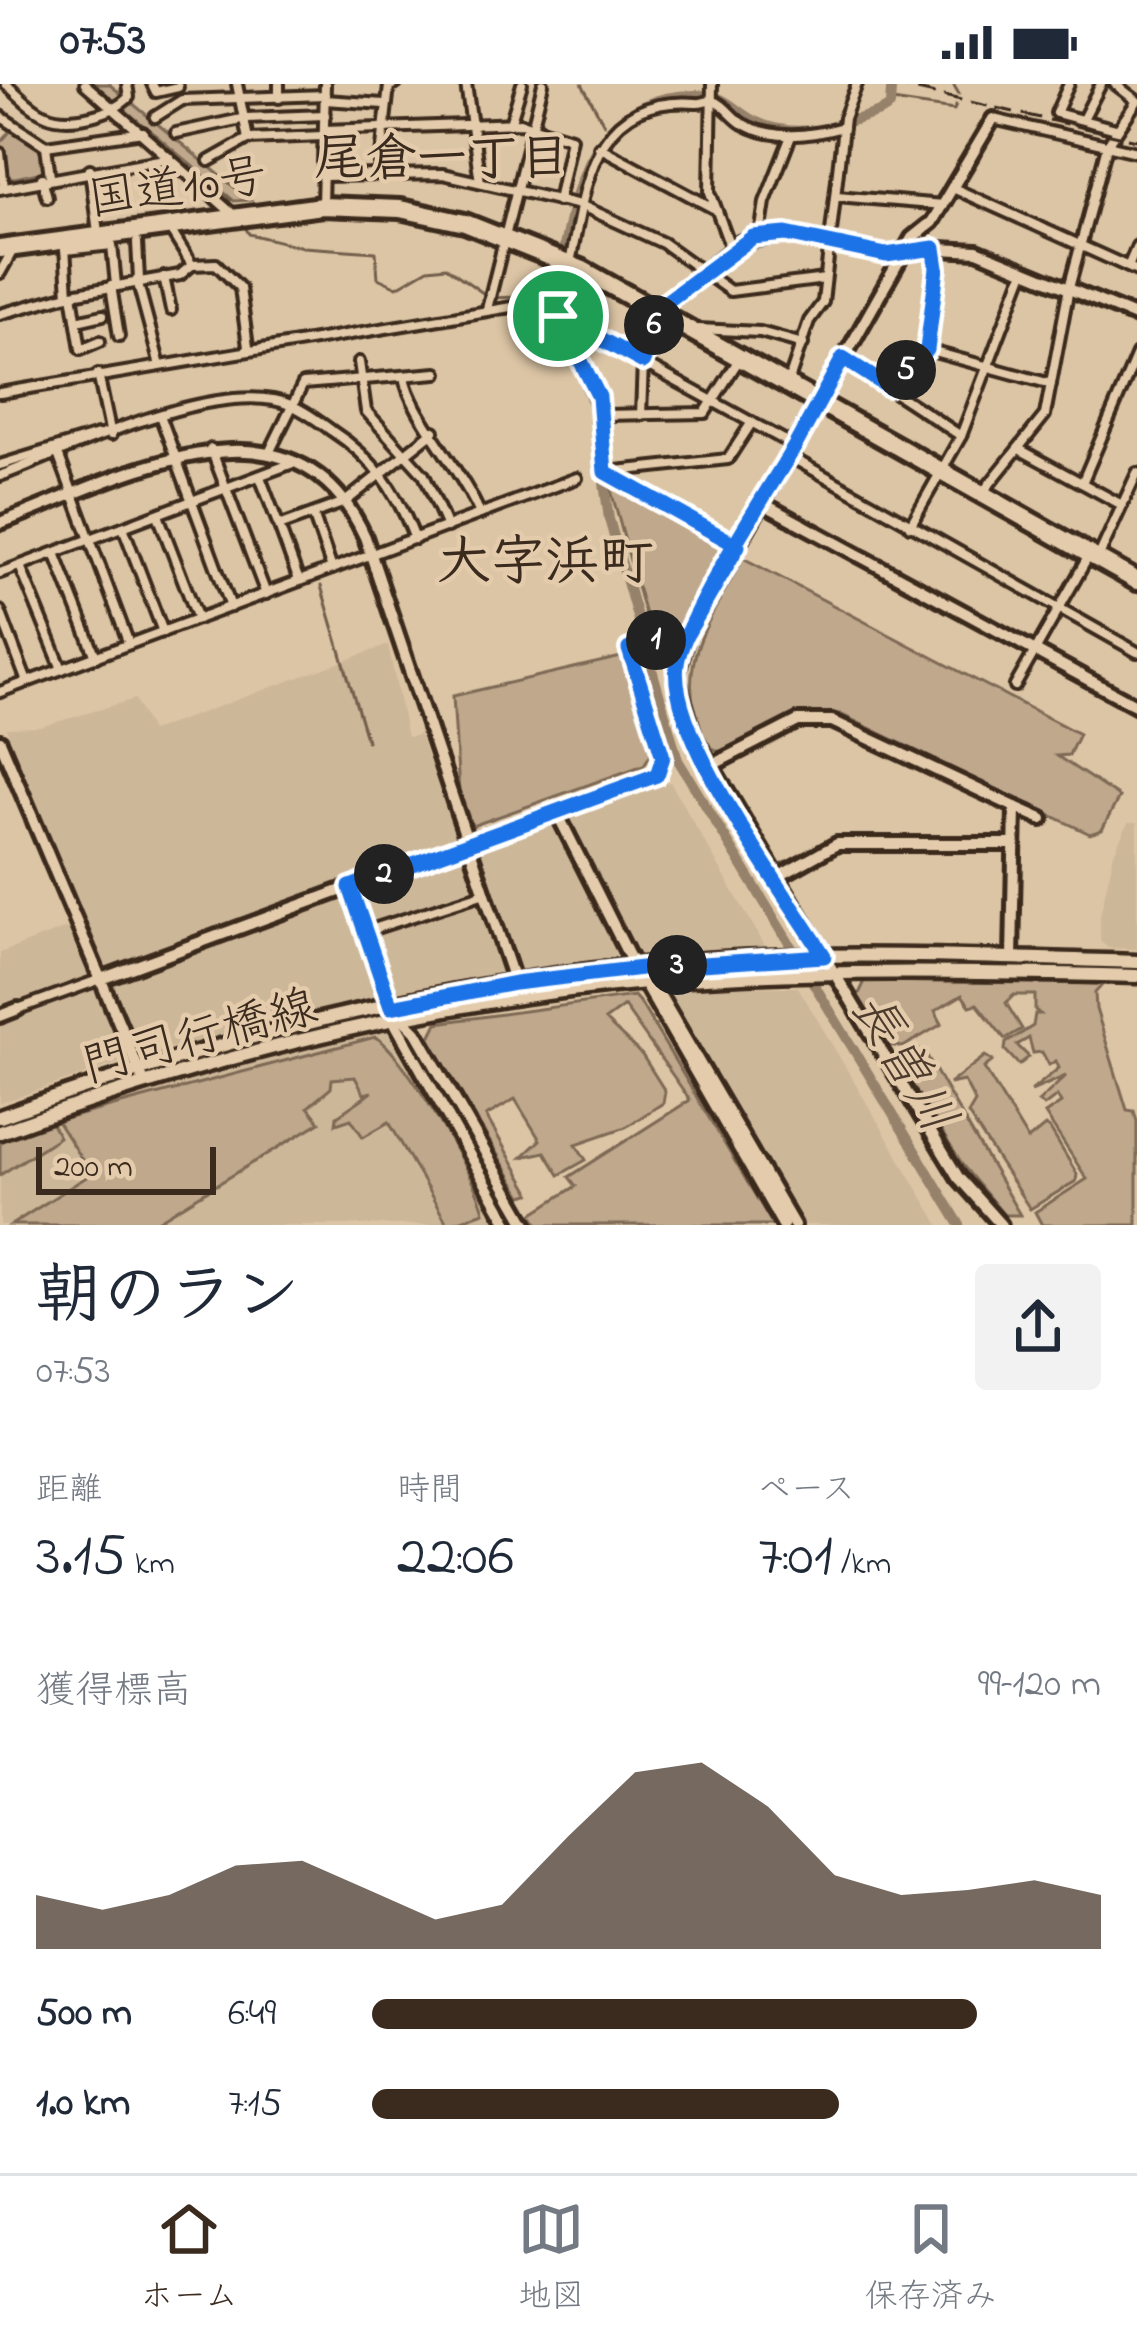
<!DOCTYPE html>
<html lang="ja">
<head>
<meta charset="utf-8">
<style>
	:root { --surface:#fff; --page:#f2f2f3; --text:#1f2937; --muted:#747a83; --line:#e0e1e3; --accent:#3b2a1e }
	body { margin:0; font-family:"Indie Flower","Klee One",sans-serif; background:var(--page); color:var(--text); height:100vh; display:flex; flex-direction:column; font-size:45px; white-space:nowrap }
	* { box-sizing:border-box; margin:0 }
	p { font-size:39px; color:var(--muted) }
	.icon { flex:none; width:66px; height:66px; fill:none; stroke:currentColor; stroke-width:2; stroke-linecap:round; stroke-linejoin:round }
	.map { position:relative; height:1141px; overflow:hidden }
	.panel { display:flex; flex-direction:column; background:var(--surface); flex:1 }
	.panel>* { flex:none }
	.scale { position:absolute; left:36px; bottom:30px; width:180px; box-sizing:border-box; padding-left:12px; border:6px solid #3b2a1e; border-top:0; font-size:33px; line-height:42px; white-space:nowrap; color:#3b2a1e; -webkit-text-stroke:9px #e3cbab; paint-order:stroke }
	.pin { position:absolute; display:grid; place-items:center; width:102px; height:102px; color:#fff; margin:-51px; border:6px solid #fff; border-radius:50%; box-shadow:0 3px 12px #0007 }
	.km { position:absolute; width:60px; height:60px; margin:-30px; border-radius:50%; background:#222; color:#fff; font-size:33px; line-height:60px; text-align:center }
	.round { display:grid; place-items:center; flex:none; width:126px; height:126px; border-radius:12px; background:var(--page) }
	.summary { display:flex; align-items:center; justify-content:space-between; height:204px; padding:0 36px }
	h1 { font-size:66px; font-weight:600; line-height:90px }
	.metrics { display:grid; grid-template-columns:repeat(3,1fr); gap:18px; height:204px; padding:12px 36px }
	.metrics div { display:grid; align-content:center }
	.metrics b { font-size:60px; font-weight:600 }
	.metrics small { font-size:33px; font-weight:400 }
	.metrics p { font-size:33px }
	.chart { height:336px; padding:24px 36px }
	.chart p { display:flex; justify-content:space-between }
	.chart svg { width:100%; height:216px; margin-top:12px; fill:var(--accent); opacity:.7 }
	ul { padding:0 36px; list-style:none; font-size:39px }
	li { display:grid; grid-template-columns:192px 144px 1fr; align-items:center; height:90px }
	li i { height:30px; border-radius:15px; background:var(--accent) }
	.status { display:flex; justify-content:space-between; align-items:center; height:84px; padding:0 60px; background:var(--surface); direction:ltr }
	.status svg { height:33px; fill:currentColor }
	.tabs { display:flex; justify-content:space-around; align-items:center; height:168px; border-top:3px solid var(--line); background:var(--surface); font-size:33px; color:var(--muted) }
	.tabs a { display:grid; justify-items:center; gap:6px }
	.tabs .on { color:var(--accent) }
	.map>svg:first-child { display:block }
	.built { fill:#cdb799 }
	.green { fill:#bfa88c; stroke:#7d6955; stroke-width:3 }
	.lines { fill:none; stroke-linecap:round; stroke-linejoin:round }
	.stream { stroke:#725e4c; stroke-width:3 }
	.river { stroke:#96816a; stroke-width:10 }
	.street-casing { stroke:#3b2a1e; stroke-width:16 }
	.secondary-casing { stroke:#3b2a1e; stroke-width:20 }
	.primary-casing { stroke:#3b2a1e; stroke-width:21 }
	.highway-casing { stroke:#3b2a1e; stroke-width:26 }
	.street { stroke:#e3cbab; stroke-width:8 }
	.secondary { stroke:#e3cbab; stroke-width:10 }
	.primary { stroke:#e3cbab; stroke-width:12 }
	.highway { stroke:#e3cbab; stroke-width:16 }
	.rail { stroke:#3b2a1e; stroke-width:3; stroke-dasharray:18 9; stroke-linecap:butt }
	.route-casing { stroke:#fff; stroke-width:24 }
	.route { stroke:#1a73e8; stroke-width:15 }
	.labels { text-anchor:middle; stroke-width:9; stroke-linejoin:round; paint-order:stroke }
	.street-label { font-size:48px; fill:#3b2a1e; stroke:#e3cbab }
	.neighbourhood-label { font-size:51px; font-weight:bold; fill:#3b2a1e; stroke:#e3cbab }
	.water-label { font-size:51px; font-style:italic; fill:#4d3b2d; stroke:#e3cbab }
	.quarter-label { font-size:54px; font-weight:bold; fill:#3b2a1e; stroke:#e3cbab }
</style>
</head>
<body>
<div class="status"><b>07:53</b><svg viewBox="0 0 49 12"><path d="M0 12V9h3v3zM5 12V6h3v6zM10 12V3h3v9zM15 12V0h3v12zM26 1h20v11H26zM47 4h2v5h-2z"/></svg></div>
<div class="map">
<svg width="1137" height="1141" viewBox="0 0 1137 1141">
	<rect width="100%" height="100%" fill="#dcc5a5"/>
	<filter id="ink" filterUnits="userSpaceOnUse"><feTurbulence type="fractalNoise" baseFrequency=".00833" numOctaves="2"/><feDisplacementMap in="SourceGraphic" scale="24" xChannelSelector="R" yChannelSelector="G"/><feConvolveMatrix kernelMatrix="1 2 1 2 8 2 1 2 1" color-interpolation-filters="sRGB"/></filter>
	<g filter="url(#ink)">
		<g class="built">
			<polygon points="388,561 407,653 420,651 461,768 670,698 765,862 620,874 499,892 318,929 145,970 0,1019 0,869 85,837 6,644 40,643 135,615 151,647"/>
			<polygon points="1128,739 1137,739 1137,865 1108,864 1100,857 1100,831 1114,769"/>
			<polygon points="678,903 798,903 939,1141 803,1141 670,914"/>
			<polygon points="391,937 509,1141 0,1141 0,1048 121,1005"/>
		</g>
		<g class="green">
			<polygon points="94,0 109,0 250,116 234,117"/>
			<polygon points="12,45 45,65 47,87 6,96 0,59"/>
			<polygon points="609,399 729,463 680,549 651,553"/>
			<path d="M743 474 1079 650 1069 671 1057 672 1119 713 1102 746 1090 750 840 630H797L721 668 706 661C670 583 707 542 743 474Z"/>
			<polygon points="621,573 652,668 644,681 472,742 459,708 453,612"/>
			<polygon points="865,897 1103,900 1095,909 1096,925 1127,1026 1134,1027 1137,1037 1137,1141 1042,1141 1035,1128 1087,1095 1045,1030 1061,1019 1057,1012 1044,1022 1038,1018 1066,992 1031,1007 1059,984 1056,977 1049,981 1042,968 1033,969 1029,954 1017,961 1029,973 1019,981 1005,966 1006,959 1033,942 1035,930 1040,930 1035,926 1035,911 1014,911 1006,919 1022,945 1005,955 977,920 970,922 962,911 935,927 942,940 903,963 887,961 858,912"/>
			<polygon points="634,912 641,920 773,1141 539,1141 532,1130 576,1102 569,1093 690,1016 624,922 605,936 642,971 665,1007 663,1019 626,1043 576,1060 586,1076 559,1091 545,1068 522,1073 540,1056 515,1015 486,1032 531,1110 522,1112 429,955 437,939"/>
			<path d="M375 953C401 964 478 1097 484 1128L448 1141 389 1038 363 1053 351 1035 336 1040 337 1032 372 1008 364 1010 355 993 332 995 331 1004 308 1023 320 1038 151 1141H11L91 1090 57 1037Z"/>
			<polygon points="916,964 924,967 1020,1131 1004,1131 963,1082 901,983"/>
			<polygon points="985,972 993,977 984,984 1028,1056 1045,1042 1050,1045 1077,1090 1076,1097 1030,1125 968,1030 975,1018 964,997 949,1000"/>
			<polygon points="51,1038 59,1053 0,1091 0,1056"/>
		</g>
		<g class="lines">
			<g class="stream">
				<polyline points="582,0 604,40"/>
				<polyline points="953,0 959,10"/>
				<polyline points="892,17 954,26 956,21"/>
				<polyline points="144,47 231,116"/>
				<polyline points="244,141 249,150 303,163 376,168 378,194 397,203 428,185 446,183 490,214 547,212"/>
				<polyline points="321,502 367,657"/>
			</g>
			<g class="river">
				<path d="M564 163C578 86 606 0 714 12 737 20 744 39 779 45 813 52 847 38 880 28L890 22 891 6"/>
				<polyline points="556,182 555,227 593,320 609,435 678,676 960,1141"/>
			</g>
			<defs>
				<g id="street">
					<path d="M6 0C18 10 31 25 46 31 69 41 113 30 129 13L127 0"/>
					<polyline points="85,0 234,131"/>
					<polyline points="152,0 156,8 178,3"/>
					<polyline points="237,0 248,55"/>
					<polyline points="279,0 279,14"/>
					<polyline points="466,0 480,98"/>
					<polyline points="712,0 710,108 731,165"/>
					<polyline points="1069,0 1056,29 1116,45"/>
					<polyline points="325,16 384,20"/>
					<polyline points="0,32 46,62 143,48"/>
					<polyline points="155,33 182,16 325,11"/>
					<polyline points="993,35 1137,68"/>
					<polyline points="1083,35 1101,0"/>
					<polyline points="510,40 522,0"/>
					<polyline points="324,46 521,39 571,54 558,117"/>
					<polyline points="176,49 246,34 325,31"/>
					<polyline points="46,62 50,92"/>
					<polyline points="599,63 713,124"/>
					<polyline points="0,69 4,104"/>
					<polyline points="209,77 248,55 323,52"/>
					<polyline points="90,85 98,149"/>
					<polyline points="379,90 389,2 396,0"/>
					<polyline points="323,92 443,90 580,121 663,159 730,207 825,195"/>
					<polyline points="42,94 47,113"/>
					<polyline points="953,104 1137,187"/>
					<polyline points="0,105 170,74"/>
					<polyline points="837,112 943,121"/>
					<polyline points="322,121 325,0"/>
					<polyline points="168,142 192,181"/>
					<polyline points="760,151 765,118 791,52"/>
					<polyline points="137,158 139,196"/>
					<polyline points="65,163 68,211"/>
					<polyline points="65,166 112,161 116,201"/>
					<path d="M570 179C586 101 591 11 696 19 702 20 707 16 713 17 724 19 733 35 743 40 774 57 810 52 843 43"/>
					<polyline points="1128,183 1137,162"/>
					<polyline points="0,189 14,164"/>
					<polyline points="164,193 171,226"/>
					<polyline points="137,196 159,278"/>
					<polyline points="111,202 119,252"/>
					<polyline points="72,210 81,265 100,257"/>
					<polyline points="552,216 599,313 605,389 738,462"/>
					<polyline points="487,225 543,0"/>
					<polyline points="0,230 72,210 180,191 192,181 216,180 240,204 248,263"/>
					<polyline points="559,233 793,361"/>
					<polyline points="77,237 103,231"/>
					<polyline points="698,245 760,248 803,260"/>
					<polyline points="927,266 1051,300"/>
					<polyline points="844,275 961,352"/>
					<polyline points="359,278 366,327 424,391 447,443"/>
					<polyline points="98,290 111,351"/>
					<path d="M404 292C409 328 462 386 480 430"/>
					<polyline points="788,299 809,237 823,218 844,34 857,0"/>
					<polyline points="888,303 927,266 937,185 934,164"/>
					<polyline points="0,309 541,218 564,210 582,188"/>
					<polyline points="603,331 705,329 740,274"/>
					<polyline points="641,331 643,278 658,227"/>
					<polyline points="161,334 231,523"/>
					<polyline points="211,365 266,510"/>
					<polyline points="1019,365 1122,421"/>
					<polyline points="269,369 303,300 437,289"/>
					<polyline points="58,370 129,560"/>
					<polyline points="789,372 1137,568"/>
					<polyline points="0,381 98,351"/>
					<polyline points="607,388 728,375 752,338"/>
					<path d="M0 392C70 366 221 290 293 322 306 328 320 338 332 347 374 374 397 408 415 455"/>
					<polyline points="260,393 279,442 345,418 434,347"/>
					<polyline points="1082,399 1137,270"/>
					<polyline points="983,408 1045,331 1069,204 1107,62 1137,17 1115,0"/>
					<polyline points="313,430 332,485"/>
					<polyline points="158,431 198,535"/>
					<polyline points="279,442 299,497"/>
					<polyline points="910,442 961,352 1024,187"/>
					<polyline points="123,443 163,548"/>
					<polyline points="55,469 96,573"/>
					<polyline points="20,482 62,585"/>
					<polyline points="0,489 293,379"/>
					<polyline points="0,527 27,598"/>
					<polyline points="1015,602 1087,475 1098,474 1137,389"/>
					<polyline points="0,608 577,394"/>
					<polyline points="556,727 621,707 661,687 663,673 629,565 685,551"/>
					<polyline points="367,847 485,809"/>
					<polyline points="391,921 350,803 467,759"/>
					<polyline points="18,925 101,895"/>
				</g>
				<g id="secondary">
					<polyline points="658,226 741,158 786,150 886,171 922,164 977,167 1137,233"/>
					<polyline points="819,318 912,154 932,138 993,35"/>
					<polyline points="762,419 1137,622"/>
					<path d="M0 439C114 397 293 293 365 453L515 899"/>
					<polyline points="0,657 144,998"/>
					<polyline points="708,683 798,637 832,637 1015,723 1012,874"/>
					<polyline points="1015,723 1042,735"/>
					<polyline points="467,759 556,727 631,876 652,898 794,1141"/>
					<polyline points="776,794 837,760 1014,760"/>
					<polyline points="824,872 958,1093 1001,1141"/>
					<polyline points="101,895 350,803"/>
					<polyline points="642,895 783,1141"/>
					<polyline points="391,923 416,948 527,1141"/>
					<polyline points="0,932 18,925"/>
					<polyline points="391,932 509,1141"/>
				</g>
				<g id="primary">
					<polyline points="819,318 687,550 676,592 694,653 824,872"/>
					<path d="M0 1033C257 940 535 875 809 872 919 870 1028 875 1137 878"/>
					<path d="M0 1048C208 973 425 917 646 898 810 885 973 888 1137 892"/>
				</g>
				<polyline id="highway" points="0,165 322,122 400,125 465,139 583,186 1137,497"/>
			</defs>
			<use href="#street" class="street-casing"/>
			<use href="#secondary" class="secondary-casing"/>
			<use href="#primary" class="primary-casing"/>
			<use href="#highway" class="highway-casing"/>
			<use href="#street" class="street"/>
			<use href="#secondary" class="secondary"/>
			<use href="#primary" class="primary"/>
			<use href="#highway" class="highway"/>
			<polyline class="rail" points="891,0 1137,56"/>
		</g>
	</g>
	<g class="lines" filter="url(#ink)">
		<defs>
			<path id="route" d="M558 232 599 313 605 388 738 462 687 550 629 565 663 673 657 691 350 803 391 923 515 899 642 884 824 872C785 808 667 651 677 580 682 539 769 404 795 362L843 274 888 303 927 266 937 184 934 164 886 171 786 150 753 153 662 221 643 278 558 232"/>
		</defs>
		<use href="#route" class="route-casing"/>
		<use href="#route" class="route"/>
	</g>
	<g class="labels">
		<g class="street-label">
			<text transform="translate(177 101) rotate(-8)" y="17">国道10号</text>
			<text transform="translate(199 950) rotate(-15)" y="17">門司行橋線</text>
		</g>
		<g class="neighbourhood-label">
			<text x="442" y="90">尾倉一丁目</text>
		</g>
		<g class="water-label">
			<text transform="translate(906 977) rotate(59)" y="18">長曽川</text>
		</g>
		<g class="quarter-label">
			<text x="545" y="494">大字浜町</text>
		</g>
	</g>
</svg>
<div class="scale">200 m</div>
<div class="pin" style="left:558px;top:232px;background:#1e9e55"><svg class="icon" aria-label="arrive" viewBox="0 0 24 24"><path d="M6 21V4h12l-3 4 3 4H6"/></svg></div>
<b class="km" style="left:656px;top:556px">1</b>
<b class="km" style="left:384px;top:790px">2</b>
<b class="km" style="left:677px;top:881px">3</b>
<b class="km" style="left:906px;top:286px">5</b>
<b class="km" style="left:654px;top:241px">6</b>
</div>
<section class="panel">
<div class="summary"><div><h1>朝のラン</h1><p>07:53</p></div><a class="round"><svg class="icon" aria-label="share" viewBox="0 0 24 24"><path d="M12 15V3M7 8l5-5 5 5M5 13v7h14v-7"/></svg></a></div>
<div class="metrics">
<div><p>距離</p><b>3.15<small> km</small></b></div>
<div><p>時間</p><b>22:06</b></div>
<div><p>ペース</p><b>7:01<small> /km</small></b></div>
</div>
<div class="chart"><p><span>獲得標高</span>99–120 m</p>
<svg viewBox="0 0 160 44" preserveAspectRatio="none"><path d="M0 44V33L10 36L20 33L30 27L40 26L50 32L60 38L70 35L80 21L90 8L100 6L110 15L120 29L130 33L140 32L150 30L160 33V44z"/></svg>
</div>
<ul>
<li><b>500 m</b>6:49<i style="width:83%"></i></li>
<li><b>1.0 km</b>7:15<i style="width:64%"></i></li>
</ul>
</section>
<nav class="tabs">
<a class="on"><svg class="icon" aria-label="home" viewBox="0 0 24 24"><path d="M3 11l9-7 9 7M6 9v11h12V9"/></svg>ホーム</a>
<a><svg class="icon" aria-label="map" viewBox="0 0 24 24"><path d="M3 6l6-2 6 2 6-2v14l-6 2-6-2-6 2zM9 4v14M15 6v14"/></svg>地図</a>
<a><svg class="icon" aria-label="saved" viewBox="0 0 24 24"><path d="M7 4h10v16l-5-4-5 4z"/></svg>保存済み</a>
</nav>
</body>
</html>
